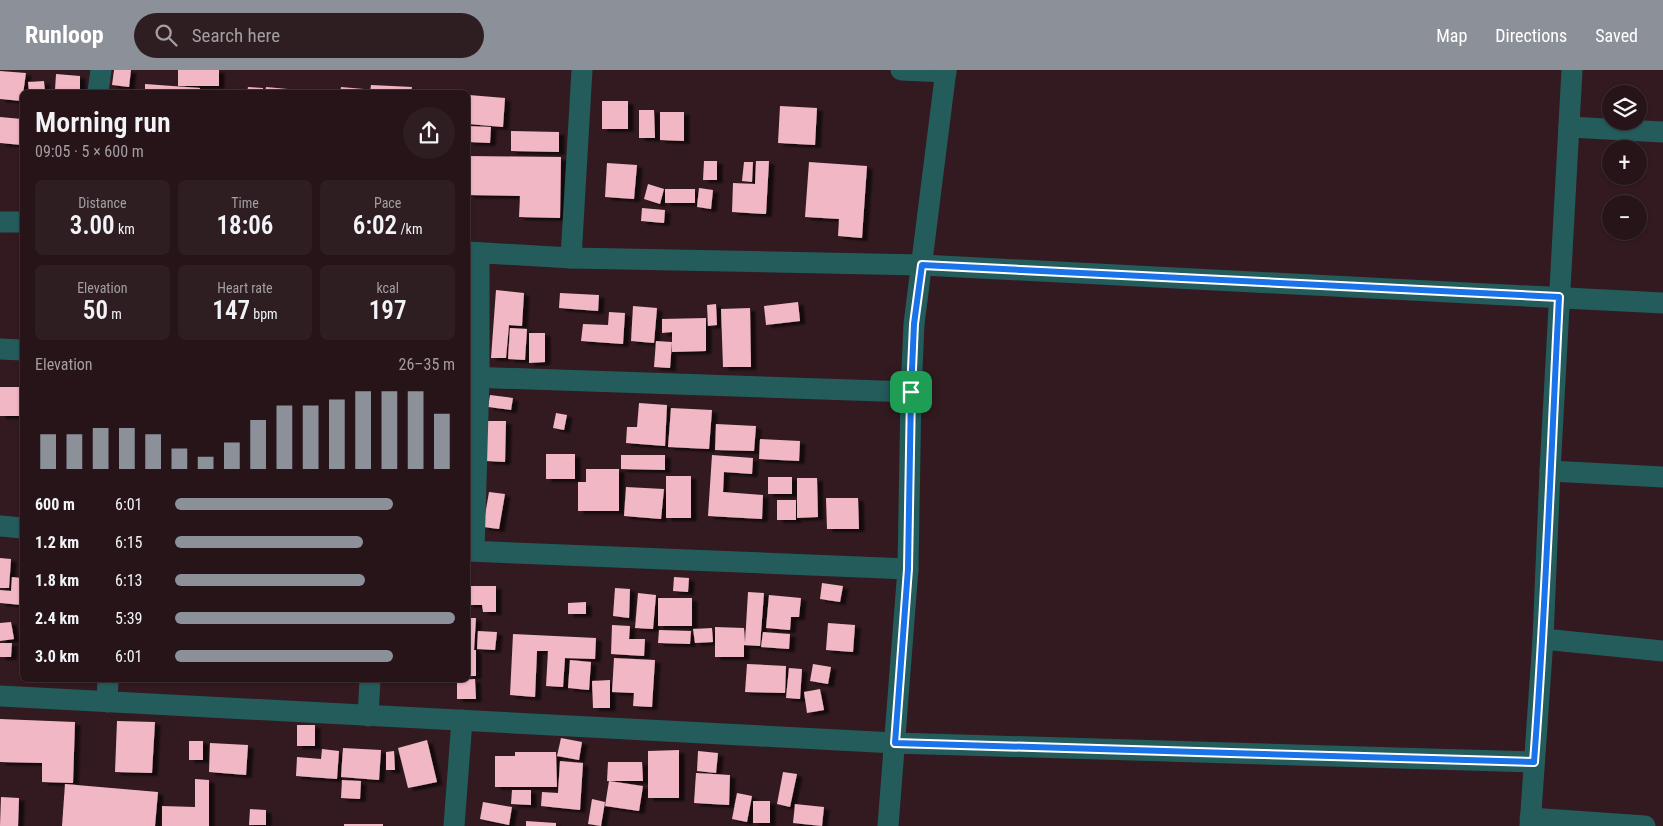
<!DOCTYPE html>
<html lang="en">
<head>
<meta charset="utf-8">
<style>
	:root { --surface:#261418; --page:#2e1d21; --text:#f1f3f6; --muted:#a49ea2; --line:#423337; --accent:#8c9099 }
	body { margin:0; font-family:"Roboto Condensed",sans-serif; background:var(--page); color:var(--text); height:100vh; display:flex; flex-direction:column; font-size:19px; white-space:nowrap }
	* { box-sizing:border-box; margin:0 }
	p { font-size:16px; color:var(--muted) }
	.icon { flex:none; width:28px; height:28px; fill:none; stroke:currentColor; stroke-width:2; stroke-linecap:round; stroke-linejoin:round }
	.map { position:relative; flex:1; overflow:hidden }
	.details { position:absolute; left:20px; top:20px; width:450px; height:592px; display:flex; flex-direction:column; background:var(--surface); border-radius:8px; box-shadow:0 1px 4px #0004,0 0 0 1px var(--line) }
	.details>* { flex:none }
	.buttons { position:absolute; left:1602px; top:15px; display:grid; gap:10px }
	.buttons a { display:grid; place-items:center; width:45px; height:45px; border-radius:50%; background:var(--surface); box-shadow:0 1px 4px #0004,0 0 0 1px var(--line); font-size:25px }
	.pin { position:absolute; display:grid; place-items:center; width:42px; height:42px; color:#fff; margin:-21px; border-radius:10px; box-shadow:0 2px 8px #0006 }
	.round { display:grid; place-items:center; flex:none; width:52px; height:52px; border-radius:26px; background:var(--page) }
	.summary { display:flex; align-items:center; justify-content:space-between; height:85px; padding:0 15px }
	h1 { font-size:28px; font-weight:600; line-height:38px }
	.stats { display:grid; grid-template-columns:repeat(3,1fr); gap:8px; height:85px; padding:5px 15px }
	.stats div { display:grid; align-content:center; border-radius:8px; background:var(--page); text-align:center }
	.stats b { font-size:25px; font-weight:600 }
	.stats small { font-size:14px; font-weight:400 }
	.stats p { font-size:14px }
	.chart { height:140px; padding:10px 15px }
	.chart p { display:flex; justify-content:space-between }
	.chart svg { width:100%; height:90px; margin-top:5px; stroke:var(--accent); stroke-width:6 }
	ul { padding:0 15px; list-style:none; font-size:16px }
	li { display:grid; grid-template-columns:80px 60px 1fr; align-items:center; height:38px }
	li i { height:12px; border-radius:6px; background:var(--accent) }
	header { display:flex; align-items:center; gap:30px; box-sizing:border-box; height:70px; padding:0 25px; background:var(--accent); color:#fff }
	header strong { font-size:24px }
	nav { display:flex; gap:28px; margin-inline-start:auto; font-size:18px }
	.search { width:350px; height:45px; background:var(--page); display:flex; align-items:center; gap:12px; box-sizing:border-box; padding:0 18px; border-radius:28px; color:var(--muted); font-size:19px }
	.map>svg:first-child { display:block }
	.building { fill:#f2b7c4; filter:url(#shadow) }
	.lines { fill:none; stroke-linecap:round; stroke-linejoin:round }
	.minor { stroke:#245c5c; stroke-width:21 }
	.route-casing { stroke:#fff; stroke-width:10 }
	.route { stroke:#1a73e8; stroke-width:6 }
</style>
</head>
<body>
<header>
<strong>Runloop</strong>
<div class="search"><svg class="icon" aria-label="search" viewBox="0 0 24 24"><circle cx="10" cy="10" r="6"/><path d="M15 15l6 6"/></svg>Search here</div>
<nav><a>Map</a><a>Directions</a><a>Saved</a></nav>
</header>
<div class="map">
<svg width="1663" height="756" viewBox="0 0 1663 756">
	<defs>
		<filter id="shadow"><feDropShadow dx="5.5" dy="3" stdDeviation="1" flood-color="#0009"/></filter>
	</defs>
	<rect width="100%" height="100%" fill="#321a20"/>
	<g class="building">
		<polygon points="114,0 131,0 129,17 112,15"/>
		<rect x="178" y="0" width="41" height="16"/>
		<polygon points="0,1 26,3 22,31 0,29"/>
		<polygon points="56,4 80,6 80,22 55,20"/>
		<polygon points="44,11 45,22 29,22 28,12"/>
		<polygon points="145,14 200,18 200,22 145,22"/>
		<polygon points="371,15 412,17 411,22 370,22"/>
		<polygon points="248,17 263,18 263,22 247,22"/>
		<polygon points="266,17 288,19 288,22 265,22"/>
		<polygon points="341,17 364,19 363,22 340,22"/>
		<polygon points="112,19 139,21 139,22 112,22"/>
		<polygon points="469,25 505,28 503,57 468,54"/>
		<rect x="602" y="31" width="26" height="28"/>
		<polygon points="780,36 817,38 815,75 778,73"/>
		<polygon points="639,40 654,40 655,68 639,68"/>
		<polygon points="660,42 684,42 684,71 660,70"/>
		<polygon points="0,47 22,49 22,75 0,73"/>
		<polygon points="468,56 491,57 490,73 468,72"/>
		<polygon points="511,61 559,62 559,82 511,81"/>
		<polygon points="468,86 561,87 560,148 519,147 520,126 468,125"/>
		<polygon points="704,91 717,91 717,110 703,110"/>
		<polygon points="756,91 769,91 766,144 732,142 733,113 755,114"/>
		<polygon points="744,92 753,92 752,112 742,111"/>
		<polygon points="809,92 867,96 862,168 838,166 839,149 805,147"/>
		<polygon points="607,93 637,95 634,129 605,127"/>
		<polygon points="648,114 664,119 660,134 644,129"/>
		<polygon points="699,118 713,120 711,139 697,137"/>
		<rect x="665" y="119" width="30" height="14"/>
		<polygon points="642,138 665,140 664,153 641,151"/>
		<polygon points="496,220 524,223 522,256 509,255 506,288 491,288"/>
		<polygon points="560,223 599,225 598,241 559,238"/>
		<polygon points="798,232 800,251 766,255 764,236"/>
		<polygon points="716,234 717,255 708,256 707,235"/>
		<polygon points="633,236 657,238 654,273 631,271"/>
		<polygon points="750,238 751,297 723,297 721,239"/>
		<polygon points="609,242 625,243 623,274 581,271 583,254 608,255"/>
		<polygon points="706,248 706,281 672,282 672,262 662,263 662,249"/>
		<polygon points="510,258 527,259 525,290 508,289"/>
		<polygon points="529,263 545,263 545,292 529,293"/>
		<polygon points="656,271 672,272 670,298 654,297"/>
		<rect x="0" y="317" width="20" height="29"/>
		<polygon points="490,325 513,328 511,340 488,337"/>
		<polygon points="639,333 667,335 665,376 626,373 627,357 637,357"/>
		<polygon points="671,338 712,340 709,379 668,377"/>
		<polygon points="556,343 567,345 564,360 553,358"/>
		<polygon points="486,351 506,351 505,392 486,391"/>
		<polygon points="716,354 756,356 754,381 715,380"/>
		<polygon points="760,369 800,371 799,391 759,389"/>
		<rect x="546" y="384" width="29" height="25"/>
		<polygon points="621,385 665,385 665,400 621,399"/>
		<polygon points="712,385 753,388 752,404 724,402 723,422 763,425 762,449 708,446"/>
		<polygon points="586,399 619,399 619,441 578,441 578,412 586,412"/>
		<rect x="666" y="406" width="25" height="42"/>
		<rect x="768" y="407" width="24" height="17"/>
		<polygon points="797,408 817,408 818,447 797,448"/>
		<polygon points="626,417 664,419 661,449 624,446"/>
		<polygon points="489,422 505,424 499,459 483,457"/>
		<polygon points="826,428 858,428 859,459 827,459"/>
		<rect x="777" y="430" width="19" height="20"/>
		<polygon points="0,488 11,489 9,518 0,518"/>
		<polygon points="12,507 22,508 22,535 0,533 0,520 11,521"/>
		<polygon points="674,507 689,508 688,522 673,521"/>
		<polygon points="822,513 843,516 840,532 820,529"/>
		<polygon points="468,516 496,516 496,542 483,542 482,535 468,535"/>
		<polygon points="615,518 630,519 629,548 613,546"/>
		<polygon points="748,522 764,523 760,576 744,575 744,587 715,587 715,557 744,558 745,573"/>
		<polygon points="638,523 656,525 653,559 635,558"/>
		<polygon points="769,525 801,528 799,547 791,547 790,560 766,558"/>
		<rect x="658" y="528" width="34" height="28"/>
		<polygon points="586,532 586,544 568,544 568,533"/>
		<polygon points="468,548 476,548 474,580 476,580 476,606 468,606"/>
		<polygon points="11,552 14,569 0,571 0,553"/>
		<polygon points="828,553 855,555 853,582 826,580"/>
		<polygon points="612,555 630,556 629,569 645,569 644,586 611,584"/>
		<polygon points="712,558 713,572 695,573 693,559"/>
		<polygon points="659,560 691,561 690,574 658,573"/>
		<polygon points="478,561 497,562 495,580 477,579"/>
		<polygon points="763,562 790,564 789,579 761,577"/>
		<polygon points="513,564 596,568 595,589 565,588 563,617 546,616 548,581 537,581 535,627 510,625"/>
		<polygon points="0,573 12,573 11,587 0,587"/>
		<polygon points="614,588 655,590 652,637 633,636 634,623 612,622"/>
		<polygon points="570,590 591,592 589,620 568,618"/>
		<polygon points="747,594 786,596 785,623 745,622"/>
		<polygon points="813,594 831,597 828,614 810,611"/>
		<polygon points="789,598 802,599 800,629 786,628"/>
		<polygon points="475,609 476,629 457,629 457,610"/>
		<polygon points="610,610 610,638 593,638 592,611"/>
		<polygon points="820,619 824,640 807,643 804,622"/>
		<polygon points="0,649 75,652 73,713 42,712 42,693 0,692"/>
		<polygon points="117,651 155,652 152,703 115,702"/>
		<rect x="297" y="655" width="18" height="21"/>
		<polygon points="561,668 582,672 579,690 557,686"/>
		<polygon points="427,670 437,712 408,718 398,678"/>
		<rect x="189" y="671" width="14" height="19"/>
		<polygon points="210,673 248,675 246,705 209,702"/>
		<polygon points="343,678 381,680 379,710 341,707"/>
		<polygon points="322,679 339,681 337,709 296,706 297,687 321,689"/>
		<polygon points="679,680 679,728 648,728 648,681"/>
		<polygon points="394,681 395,700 386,700 386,682"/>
		<polygon points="698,681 718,683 716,703 697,701"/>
		<polygon points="515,682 556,682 557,717 495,717 495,686 515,686"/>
		<polygon points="560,691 583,693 580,740 541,736 542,722 558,723"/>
		<polygon points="608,692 642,692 643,711 607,711"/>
		<polygon points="783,702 797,704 790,737 777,734"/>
		<polygon points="696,703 730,705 729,735 694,733"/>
		<polygon points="195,709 209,710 209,756 162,756 162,736 195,737"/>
		<polygon points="342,710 361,711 360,729 341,728"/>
		<polygon points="609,711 643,716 639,741 605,736"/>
		<polygon points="65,714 158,722 155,756 62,756"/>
		<polygon points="512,720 531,720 531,735 511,734"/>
		<polygon points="737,723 752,726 747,752 732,749"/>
		<polygon points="1,727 19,728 18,756 0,756"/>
		<polygon points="592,729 605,732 601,756 588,754"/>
		<rect x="753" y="731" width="17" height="22"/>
		<polygon points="483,732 512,737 509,755 480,749"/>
		<polygon points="795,734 824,737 822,756 793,753"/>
		<polygon points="250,739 266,740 266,755 249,755"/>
		<polygon points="526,751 556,753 556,756 526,756"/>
		<rect x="344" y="754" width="39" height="2"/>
	</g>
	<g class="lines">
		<g class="minor">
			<polyline points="901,0 946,2"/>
			<polyline points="98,22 101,0"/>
			<polyline points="1569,57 1663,62"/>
			<polyline points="0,152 22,152"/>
			<polyline points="468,182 571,188 922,195 1663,233"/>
			<polyline points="571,188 582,0"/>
			<polyline points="0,279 22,280"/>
			<polyline points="468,307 911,322"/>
			<polyline points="1550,401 1663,407"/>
			<polyline points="0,456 22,458"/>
			<polyline points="468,481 908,499"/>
			<polyline points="474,481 479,308 479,183"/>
			<polyline points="1543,569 1663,581"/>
			<polyline points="0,626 895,673 1534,692"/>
			<polyline points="107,632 108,610"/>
			<polyline points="368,646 370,610"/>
			<polyline points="1530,748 1645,756"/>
			<polyline points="454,756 462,650"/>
			<polyline points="888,756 908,499 911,322 914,254 946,0"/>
			<polyline points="1530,756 1543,569 1550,401 1572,0"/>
		</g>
	</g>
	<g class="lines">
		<defs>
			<path id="route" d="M922 195 1559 227C1551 382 1546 537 1534 692L895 673 908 499 911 322 914 254Z"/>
		</defs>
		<use href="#route" class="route-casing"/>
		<use href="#route" class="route"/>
	</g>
</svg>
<div class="buttons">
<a><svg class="icon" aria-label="layers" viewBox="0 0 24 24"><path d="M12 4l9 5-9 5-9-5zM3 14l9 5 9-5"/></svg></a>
<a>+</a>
<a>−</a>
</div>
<div class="pin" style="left:911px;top:322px;background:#1e9e55"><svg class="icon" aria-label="arrive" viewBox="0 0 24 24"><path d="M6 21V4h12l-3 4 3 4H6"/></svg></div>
<section class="details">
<div class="summary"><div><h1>Morning run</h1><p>09:05 · 5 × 600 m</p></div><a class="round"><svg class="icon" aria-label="share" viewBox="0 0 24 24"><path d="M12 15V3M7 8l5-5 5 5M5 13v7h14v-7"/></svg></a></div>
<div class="stats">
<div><p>Distance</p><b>3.00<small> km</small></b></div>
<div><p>Time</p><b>18:06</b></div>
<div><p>Pace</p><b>6:02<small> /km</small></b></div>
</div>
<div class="stats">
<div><p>Elevation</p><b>50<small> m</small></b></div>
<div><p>Heart rate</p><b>147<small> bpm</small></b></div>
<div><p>kcal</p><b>197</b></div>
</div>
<div class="chart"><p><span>Elevation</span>26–35 m</p>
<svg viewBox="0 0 160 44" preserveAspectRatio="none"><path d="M5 44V27M15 44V27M25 44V24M35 44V24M45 44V27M55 44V34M65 44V38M75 44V31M85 44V20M95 44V13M105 44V13M115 44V10M125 44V6M135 44V6M145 44V6M155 44V17"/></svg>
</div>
<ul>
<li><b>600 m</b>6:01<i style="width:78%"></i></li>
<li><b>1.2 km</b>6:15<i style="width:67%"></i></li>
<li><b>1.8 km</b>6:13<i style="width:68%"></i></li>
<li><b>2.4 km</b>5:39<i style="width:100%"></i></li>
<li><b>3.0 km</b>6:01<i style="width:78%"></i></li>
</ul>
</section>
</div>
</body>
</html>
